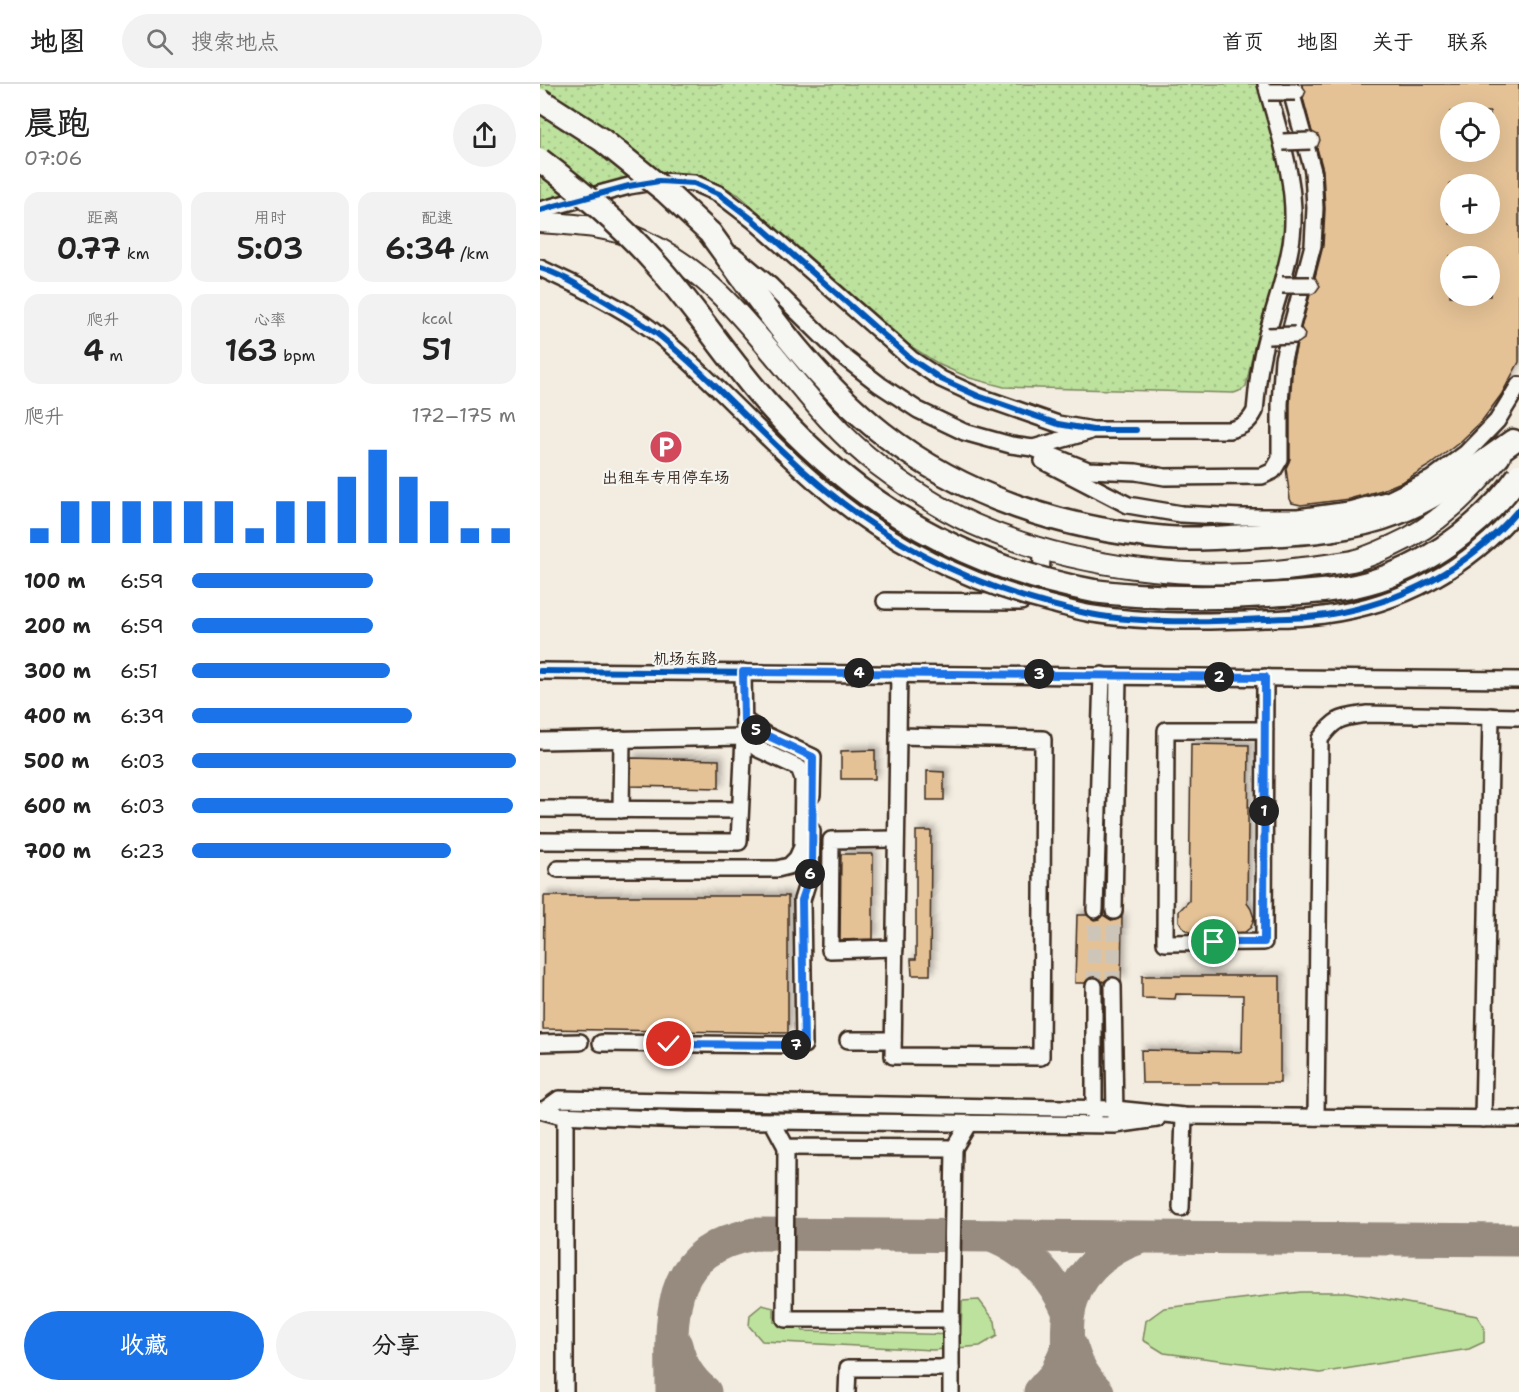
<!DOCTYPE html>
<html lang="zh">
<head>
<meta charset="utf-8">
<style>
	:root { --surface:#fff; --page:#f2f2f2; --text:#222; --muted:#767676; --line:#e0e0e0; --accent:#1a73e8 }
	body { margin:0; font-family:"Shantell Sans","LXGW WenKai TC",sans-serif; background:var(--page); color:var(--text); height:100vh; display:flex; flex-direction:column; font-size:22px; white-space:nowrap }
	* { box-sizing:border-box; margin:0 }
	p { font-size:20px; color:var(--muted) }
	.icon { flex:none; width:33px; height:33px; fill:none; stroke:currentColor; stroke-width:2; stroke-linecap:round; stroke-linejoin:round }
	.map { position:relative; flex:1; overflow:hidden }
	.details { display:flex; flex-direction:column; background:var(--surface); width:540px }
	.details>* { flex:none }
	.buttons { position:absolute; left:900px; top:18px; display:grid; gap:12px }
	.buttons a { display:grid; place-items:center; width:60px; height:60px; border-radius:50%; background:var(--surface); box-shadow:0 6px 24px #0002; font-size:30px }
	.pin { position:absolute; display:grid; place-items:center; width:51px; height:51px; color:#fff; margin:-26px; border:3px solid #fff; border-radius:50%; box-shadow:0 2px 6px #0007 }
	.km { position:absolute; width:30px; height:30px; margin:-15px; border-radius:50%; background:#222; color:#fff; font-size:16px; line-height:30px; text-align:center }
	.round { display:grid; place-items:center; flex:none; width:63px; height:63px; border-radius:32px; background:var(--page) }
	.overview { display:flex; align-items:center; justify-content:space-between; height:102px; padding:0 24px }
	h1 { font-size:33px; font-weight:600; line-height:45px }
	.figures { display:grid; grid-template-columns:repeat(3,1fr); gap:9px; height:102px; padding:6px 24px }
	.figures div { display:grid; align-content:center; border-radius:15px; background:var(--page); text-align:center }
	.figures b { font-size:30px; font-weight:600 }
	.figures small { font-size:16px; font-weight:400 }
	.figures p { font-size:16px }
	.chart { height:168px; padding:12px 24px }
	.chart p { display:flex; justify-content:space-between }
	.chart svg { width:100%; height:108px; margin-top:6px; stroke:var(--accent); stroke-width:6 }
	.primary-button { display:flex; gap:12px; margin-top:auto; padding:12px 24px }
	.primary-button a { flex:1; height:69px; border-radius:36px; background:var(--accent); color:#fff; font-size:24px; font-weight:600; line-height:69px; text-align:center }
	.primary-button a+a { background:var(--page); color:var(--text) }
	ul { padding:0 24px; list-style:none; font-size:20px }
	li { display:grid; grid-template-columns:96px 72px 1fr; align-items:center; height:45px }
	li i { height:15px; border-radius:8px; background:var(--accent) }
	header { display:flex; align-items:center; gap:36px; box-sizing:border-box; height:84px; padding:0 30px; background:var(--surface); border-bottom:2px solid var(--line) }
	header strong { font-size:28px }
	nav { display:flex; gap:33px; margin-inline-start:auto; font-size:21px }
	.search { width:420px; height:54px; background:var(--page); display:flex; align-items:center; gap:15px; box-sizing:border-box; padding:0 21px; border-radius:33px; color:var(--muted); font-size:22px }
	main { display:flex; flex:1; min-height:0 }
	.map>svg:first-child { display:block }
	.grass { fill:#bde29d; stroke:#7c865e; stroke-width:1.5 }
	.garden { fill:url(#garden-dots); stroke:#7c865e; stroke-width:1.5 }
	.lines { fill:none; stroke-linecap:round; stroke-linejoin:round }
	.taxiway { stroke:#978b7f; stroke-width:33 }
	.building { fill:#e5c296; stroke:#3b2a1e; stroke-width:1.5; fill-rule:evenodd; filter:url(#shadow) }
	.minor-tunnel { stroke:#cec5b9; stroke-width:15; stroke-dasharray:15 8; stroke-linecap:butt }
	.minor-casing { stroke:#3b2a1e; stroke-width:20 }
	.major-casing { stroke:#3b2a1e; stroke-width:24 }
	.highway-casing { stroke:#3b2a1e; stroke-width:27 }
	.minor { stroke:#f6f6f2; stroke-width:15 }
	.major { stroke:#f6f6f2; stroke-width:20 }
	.highway { stroke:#f6f6f2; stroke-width:22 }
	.minor-bridge-casing { stroke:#3b2a1e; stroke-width:20; stroke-linecap:butt }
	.highway-bridge-casing { stroke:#3b2a1e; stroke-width:27; stroke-linecap:butt }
	.minor-bridge { stroke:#f6f6f2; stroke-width:15 }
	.highway-bridge { stroke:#f6f6f2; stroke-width:22 }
	.cycleway-casing { stroke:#f6f6f2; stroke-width:10 }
	.cycleway { stroke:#0057b8; stroke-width:6 }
	.route-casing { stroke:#fff; stroke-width:12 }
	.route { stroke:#1a73e8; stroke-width:8 }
	.labels { text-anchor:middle; stroke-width:4.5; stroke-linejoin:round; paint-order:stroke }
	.poi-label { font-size:16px; fill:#3b2a1e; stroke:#f6f6f2 }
	.street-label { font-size:16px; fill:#3b2a1e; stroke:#f6f6f2 }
</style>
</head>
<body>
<header>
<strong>地图</strong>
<div class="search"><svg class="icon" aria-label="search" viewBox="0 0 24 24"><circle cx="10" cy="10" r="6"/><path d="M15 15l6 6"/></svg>搜索地点</div>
<nav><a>首页</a><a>地图</a><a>关于</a><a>联系</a></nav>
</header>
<main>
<section class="details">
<div class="overview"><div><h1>晨跑</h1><p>07:06</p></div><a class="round"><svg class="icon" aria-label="share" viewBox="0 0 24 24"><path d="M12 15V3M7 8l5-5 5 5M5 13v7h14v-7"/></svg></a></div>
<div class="figures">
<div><p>距离</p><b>0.77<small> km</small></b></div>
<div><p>用时</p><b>5:03</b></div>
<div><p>配速</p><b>6:34<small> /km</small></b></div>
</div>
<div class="figures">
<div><p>爬升</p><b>4<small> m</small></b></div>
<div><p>心率</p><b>163<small> bpm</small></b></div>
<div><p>kcal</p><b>51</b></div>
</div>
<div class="chart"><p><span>爬升</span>172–175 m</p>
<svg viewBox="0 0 160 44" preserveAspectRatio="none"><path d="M5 44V38M15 44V27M25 44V27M35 44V27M45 44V27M55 44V27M65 44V27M75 44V38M85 44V27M95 44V27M105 44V17M115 44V6M125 44V17M135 44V27M145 44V38M155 44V38"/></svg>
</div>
<ul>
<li><b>100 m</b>6:59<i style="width:56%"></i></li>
<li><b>200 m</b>6:59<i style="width:56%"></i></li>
<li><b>300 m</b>6:51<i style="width:61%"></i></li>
<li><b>400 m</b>6:39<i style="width:68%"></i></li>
<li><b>500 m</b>6:03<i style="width:100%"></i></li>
<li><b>600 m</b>6:03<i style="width:99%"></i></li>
<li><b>700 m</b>6:23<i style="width:80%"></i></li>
</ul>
<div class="primary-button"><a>收藏</a><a>分享</a></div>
</section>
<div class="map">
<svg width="979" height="1308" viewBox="0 0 979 1308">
	<defs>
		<pattern id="garden-dots" width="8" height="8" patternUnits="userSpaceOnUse" patternTransform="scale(1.5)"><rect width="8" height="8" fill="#bde29d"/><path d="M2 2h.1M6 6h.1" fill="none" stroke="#a3c287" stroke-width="1.8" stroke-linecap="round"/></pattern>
		<filter id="shadow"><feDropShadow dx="4" dy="-4" stdDeviation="3" flood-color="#0004"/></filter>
	</defs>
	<rect width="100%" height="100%" fill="#f3ece0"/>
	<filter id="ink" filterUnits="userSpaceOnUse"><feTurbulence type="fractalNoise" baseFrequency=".0167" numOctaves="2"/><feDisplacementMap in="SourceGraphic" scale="12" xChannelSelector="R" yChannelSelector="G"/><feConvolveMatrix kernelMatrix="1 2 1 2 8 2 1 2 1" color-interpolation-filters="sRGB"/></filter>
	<g filter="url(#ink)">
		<g class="grass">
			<polygon points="761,1208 807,1208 937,1232 944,1243 944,1258 929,1265 780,1289 624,1269 603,1256 606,1237 624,1224"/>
			<polygon points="439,1216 455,1237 457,1252 440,1262 393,1266 222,1257 209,1242 210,1231 222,1221 234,1224 234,1238 259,1238 263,1247 421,1251 422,1217"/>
		</g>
		<path class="garden" d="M0 0H721L744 96V156L738 191 714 264 706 302 702 306 694 309 464 303 430 294 400 281 372 263 199 111C186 104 173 96 158 91 117 80 42 107 0 118Z"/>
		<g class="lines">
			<g class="taxiway">
				<path d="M452 1152C490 1168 513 1192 529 1229"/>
				<path d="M136 1261C140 1279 150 1296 165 1308"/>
				<path d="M531 1262C536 1280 545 1296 558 1308"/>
				<path d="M132 1308C132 1234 122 1167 214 1150L979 1156"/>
				<polyline points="500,1308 516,1290 527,1264"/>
				<path d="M529 1308C529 1285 525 1250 529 1228 535 1191 565 1165 599 1154"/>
			</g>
		</g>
		<g class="building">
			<path d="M761 0H979V278L961 311 941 338 920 358 890 381 864 397 842 406 809 415 761 421 752 419 750 415 746 384 750 375V320L753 277 757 260 764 255 765 250 761 244 770 211 775 209 780 202 775 193 783 162 785 125 783 86 777 64 780 56 778 51 772 48 763 14 766 7ZM910 28H950V68H910ZM910 100H950V140H910ZM910 172H950V212H910Z"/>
			<polygon points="651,660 709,661 707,819 711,825 714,834 711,843 705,848 689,849 676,835 662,848 651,849 644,845 639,837 639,827 649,817"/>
			<polygon points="335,666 335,695 301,695 301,667"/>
			<polygon points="91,674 179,676 179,704 91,702"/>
			<polygon points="387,687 404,688 404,716 387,716"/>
			<polygon points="376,747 391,747 390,891 372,891 371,875 376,875"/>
			<polygon points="301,770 333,770 333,855 300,856"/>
			<polygon points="4,812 248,812 248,949 3,945"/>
			<polygon points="537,831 547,831 554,836 559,835 563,831 573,837 582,833 581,897 577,893 572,892 563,898 559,894 553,892 549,894 545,899 535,899"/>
			<polygon points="602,892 740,892 740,999 602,999 601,966 702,968 703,911 636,910 635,915 602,914"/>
		</g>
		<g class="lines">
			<g class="minor-tunnel">
				<polyline points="554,902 555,826"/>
				<polyline points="573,902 574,827"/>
			</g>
			<defs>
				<g id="minor">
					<path d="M0 126 89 102 119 97 154 99 179 110 213 136 371 275 401 295 438 312 518 340 553 346H689C702 343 709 339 715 327 717 309 718 290 722 272 730 232 747 194 752 153 758 101 739 49 726 0"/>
					<polyline points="194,171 231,202 300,270 340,301 378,326 424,348 471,361 493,364 548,386 596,388 625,393 722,392 733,387 740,375 740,320 743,275 773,161 775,124 773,87 749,0"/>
					<polyline points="0,184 42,204"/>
					<polyline points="493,364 548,348"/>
					<polyline points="503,377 588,421 641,430 701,433 758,433 809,426 850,415 891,395 926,369 957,337 979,301"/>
					<path d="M345 517 481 518C506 503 501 490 502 465"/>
					<polyline points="0,587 979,596"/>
					<polyline points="204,636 226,651 273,673 272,711"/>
					<polyline points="725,646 626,646 625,859 724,858 725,593"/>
					<polyline points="358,652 503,655 501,973 353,972 359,589"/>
					<polyline points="0,657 204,653 218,665 259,684 263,695 262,763 257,774 249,782 237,785 18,785"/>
					<polyline points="0,725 200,726"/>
					<polyline points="81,726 82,655"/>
					<polyline points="0,757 199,758 204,653 203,588"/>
					<polyline points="555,826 562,591"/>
					<polyline points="574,827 578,592"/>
					<polyline points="355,864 290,866 291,756 355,755"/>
					<polyline points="554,902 554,1035"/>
					<polyline points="573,902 575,1034"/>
					<polyline points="308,956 353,956"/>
					<polyline points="0,959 40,958"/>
					<polyline points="61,959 264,961 262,816 271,787 272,747"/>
					<polyline points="0,1026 18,1031 145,1036 575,1041 617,1035"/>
					<polyline points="4,1026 19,1015 575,1025 644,1032 979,1035"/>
					<polyline points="25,1032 25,1308"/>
					<path d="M776 1033 780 655C796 633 801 634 827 630L979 633"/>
					<polyline points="943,1035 951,632"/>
					<polyline points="232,1037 246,1063 414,1064 429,1039"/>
					<polyline points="246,1063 245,1235 411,1235 414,1064"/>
					<polyline points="641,1124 644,1032"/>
					<polyline points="411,1235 411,1308"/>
					<polyline points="307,1308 308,1284 411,1284"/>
				</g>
				<path id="major" d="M0 138C35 141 72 142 104 157 204 202 252 316 338 381 367 403 399 424 433 440 532 484 656 499 762 484 779 482 796 480 812 477 826 474 841 467 854 461 898 442 930 408 960 372"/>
				<path id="highway" d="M170 149C222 221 272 294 342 349 423 413 526 446 627 454 658 456 691 453 722 451 767 449 814 446 857 429 899 413 936 383 973 357"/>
			</defs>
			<use href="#minor" class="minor-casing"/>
			<use href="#major" class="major-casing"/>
			<use href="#highway" class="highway-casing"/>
			<use href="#minor" class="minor"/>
			<use href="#major" class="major"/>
			<use href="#highway" class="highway"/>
			<defs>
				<g id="minor-bridge">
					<polyline points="728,8 756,8"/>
					<polyline points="743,58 770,57"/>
					<polyline points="742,201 770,201"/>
					<path d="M42 204C67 218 94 231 116 249 172 294 219 349 274 397 342 456 423 498 511 520 524 523 539 528 553 530 609 539 668 538 725 535 745 534 765 534 784 531 861 521 929 484 979 425"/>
					<polyline points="728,252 755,251"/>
				</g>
				<g id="highway-bridge">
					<polyline points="0,16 62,56 125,107 170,149"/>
					<path d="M0 76C41 107 81 140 115 179 155 223 187 274 226 318 314 418 423 483 554 507 568 509 582 510 596 511 639 514 683 514 727 511 760 509 794 508 827 499 886 483 944 441 979 391"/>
				</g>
			</defs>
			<use href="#minor-bridge" class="minor-bridge-casing"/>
			<use href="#highway-bridge" class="highway-bridge-casing"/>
			<use href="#minor-bridge" class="minor-bridge"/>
			<use href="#highway-bridge" class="highway-bridge"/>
			<defs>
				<g id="cycleway">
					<polyline points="0,126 89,102 119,97 154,99 179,110 213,136 371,275 401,295 438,312 518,340 553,346 596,346"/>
					<path d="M0 184C23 191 44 205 65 217 81 227 98 236 113 247 124 254 133 264 143 272 177 302 208 335 241 366 330 452 427 505 550 530 601 540 671 538 724 535 744 534 766 534 786 531 862 519 929 484 979 425"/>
					<polyline points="0,587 578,592"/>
				</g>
			</defs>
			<use href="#cycleway" class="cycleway-casing"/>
			<use href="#cycleway" class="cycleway"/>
		</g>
	</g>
	<g class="lines" filter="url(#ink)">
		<defs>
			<polyline id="route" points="129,960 264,961 262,816 272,787 273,673 226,651 204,636 203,588 725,593 724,858 674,858"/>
		</defs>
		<use href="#route" class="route-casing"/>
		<use href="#route" class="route"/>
	</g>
	<defs>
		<symbol id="parking-disc" viewBox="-11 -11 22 22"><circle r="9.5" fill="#d1495b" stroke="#f6f6f2"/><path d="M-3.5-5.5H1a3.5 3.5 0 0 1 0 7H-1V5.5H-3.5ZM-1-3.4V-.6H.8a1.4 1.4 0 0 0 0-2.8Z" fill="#fff"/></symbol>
	</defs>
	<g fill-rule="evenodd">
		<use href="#parking-disc" x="107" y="344" width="38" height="38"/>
	</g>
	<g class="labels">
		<g class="poi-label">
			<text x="126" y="399">出租车专用停车场</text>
		</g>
		<g class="street-label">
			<text x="145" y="580">机场东路</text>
		</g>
	</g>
</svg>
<div class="buttons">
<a><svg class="icon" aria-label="locate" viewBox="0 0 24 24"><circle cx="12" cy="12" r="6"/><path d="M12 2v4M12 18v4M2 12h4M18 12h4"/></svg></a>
<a>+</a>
<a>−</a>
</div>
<div class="pin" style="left:674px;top:858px;background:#1e9e55"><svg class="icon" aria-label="arrive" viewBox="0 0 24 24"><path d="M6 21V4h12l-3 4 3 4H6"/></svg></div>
<div class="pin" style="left:129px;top:960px;background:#d93025"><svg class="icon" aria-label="check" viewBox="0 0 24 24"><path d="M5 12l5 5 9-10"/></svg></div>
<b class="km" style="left:724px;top:727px">1</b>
<b class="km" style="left:679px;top:593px">2</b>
<b class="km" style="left:499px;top:590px">3</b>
<b class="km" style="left:319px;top:589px">4</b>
<b class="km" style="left:216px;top:646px">5</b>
<b class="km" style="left:270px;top:790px">6</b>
<b class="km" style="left:256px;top:961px">7</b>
</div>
</main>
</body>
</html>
